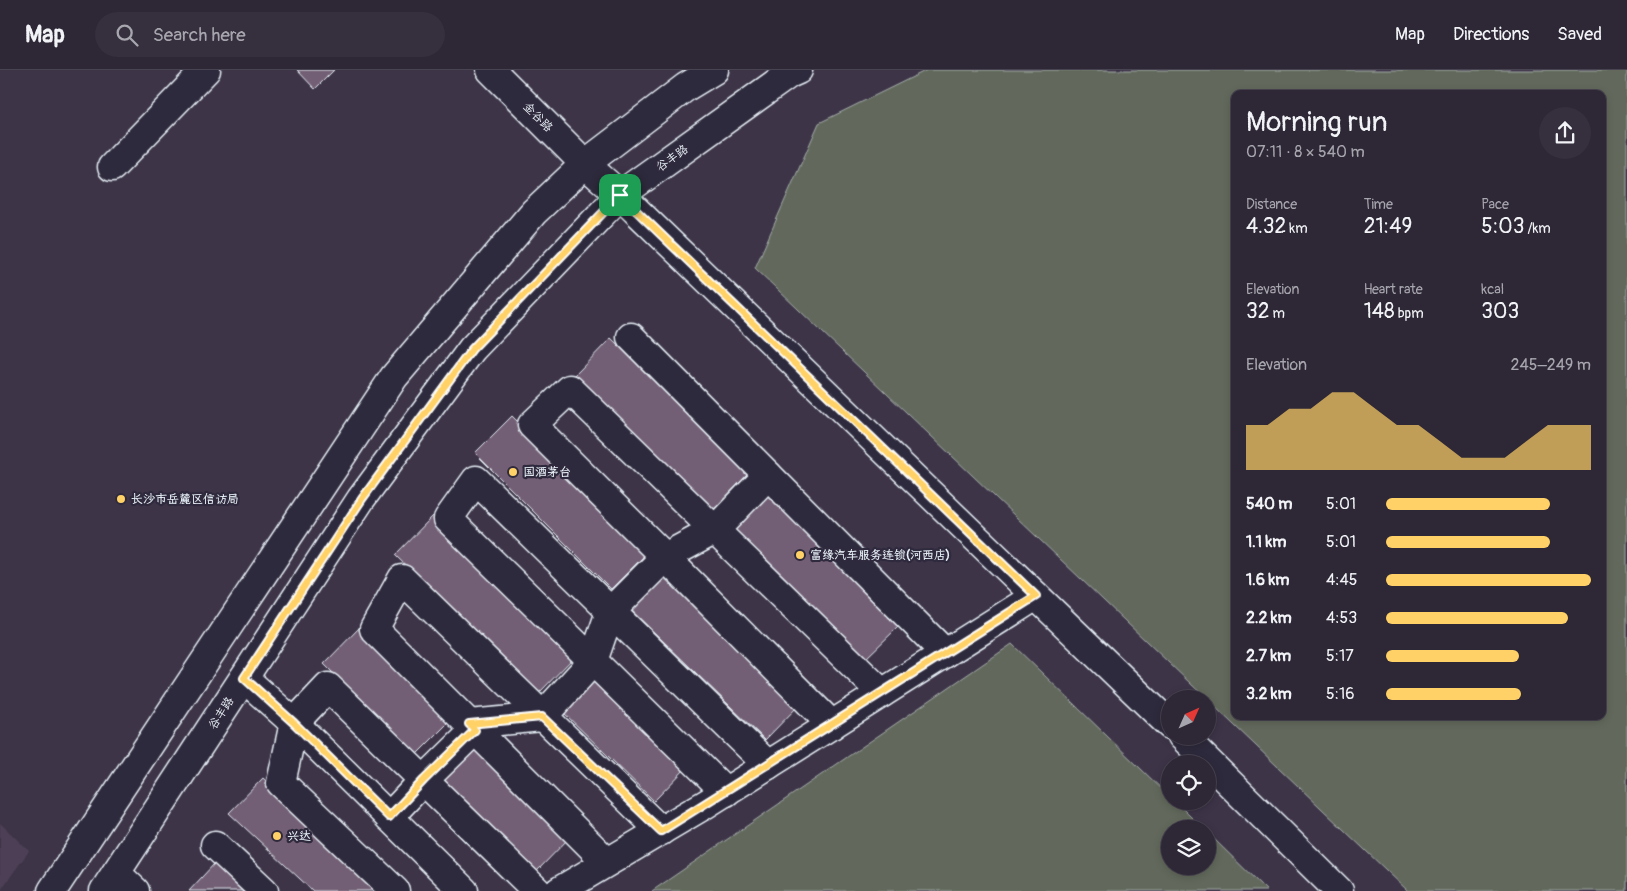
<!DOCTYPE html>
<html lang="en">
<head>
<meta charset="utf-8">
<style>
	:root { --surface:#2e2736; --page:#362f3e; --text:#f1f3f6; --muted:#a7a5ad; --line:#494451; --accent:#ffd166 }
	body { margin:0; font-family:Pangolin,"LXGW WenKai TC",sans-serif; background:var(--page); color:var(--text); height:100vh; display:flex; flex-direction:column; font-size:19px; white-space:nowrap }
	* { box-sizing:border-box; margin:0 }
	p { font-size:16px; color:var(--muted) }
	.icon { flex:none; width:28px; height:28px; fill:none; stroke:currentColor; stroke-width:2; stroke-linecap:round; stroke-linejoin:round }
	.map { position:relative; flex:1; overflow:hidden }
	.sheet { position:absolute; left:1231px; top:20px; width:375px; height:630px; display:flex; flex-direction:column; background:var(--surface); border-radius:10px; box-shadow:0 2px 8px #0003,0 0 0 1px var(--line) }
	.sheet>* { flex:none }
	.needle { width:32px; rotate:45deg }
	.controls { position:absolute; left:1161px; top:620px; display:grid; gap:10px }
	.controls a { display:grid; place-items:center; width:55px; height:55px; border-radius:50%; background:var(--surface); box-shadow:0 2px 8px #0003,0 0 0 1px var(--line); font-size:25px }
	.pin { position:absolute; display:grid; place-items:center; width:42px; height:42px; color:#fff; margin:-21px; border-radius:10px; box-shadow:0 2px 8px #0006 }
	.round { display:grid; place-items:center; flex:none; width:52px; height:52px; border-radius:26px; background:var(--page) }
	.head { display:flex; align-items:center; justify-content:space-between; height:85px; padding:0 15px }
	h1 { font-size:28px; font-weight:600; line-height:38px }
	.figures { display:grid; grid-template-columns:repeat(3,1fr); gap:8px; height:85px; padding:5px 15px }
	.figures div { display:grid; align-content:center }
	.figures b { font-size:21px; font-weight:600 }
	.figures small { font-size:14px; font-weight:400 }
	.figures p { font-size:14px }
	.chart { height:140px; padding:10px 15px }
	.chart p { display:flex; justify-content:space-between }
	.chart svg { width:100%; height:90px; margin-top:5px; fill:var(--accent); opacity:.7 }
	ul { padding:0 15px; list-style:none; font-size:16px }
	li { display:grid; grid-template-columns:80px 60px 1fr; align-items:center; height:38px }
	li i { height:12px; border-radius:6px; background:var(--accent) }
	header { display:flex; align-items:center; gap:30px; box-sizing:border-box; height:70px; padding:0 25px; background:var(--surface); border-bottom:1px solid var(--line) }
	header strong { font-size:24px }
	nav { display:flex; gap:28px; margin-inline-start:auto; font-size:18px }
	.search { width:350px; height:45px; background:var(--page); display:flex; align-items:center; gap:12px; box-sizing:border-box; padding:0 18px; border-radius:28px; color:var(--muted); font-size:19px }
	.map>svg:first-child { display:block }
	.built { fill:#4d4156 }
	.green { fill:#62695c; stroke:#a5adaa; fill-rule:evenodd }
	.building { fill:#735e75; stroke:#e8f1f8 }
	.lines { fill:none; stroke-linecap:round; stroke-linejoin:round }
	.minor-casing { stroke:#e8f1f8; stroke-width:31 }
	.minor { stroke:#2f2a3d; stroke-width:28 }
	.route-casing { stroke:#fff; stroke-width:10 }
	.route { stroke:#ffd166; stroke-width:6 }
	.poi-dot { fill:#ffd166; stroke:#2f2a3d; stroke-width:2 }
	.labels { text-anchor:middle; stroke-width:4.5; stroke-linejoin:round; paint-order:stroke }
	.street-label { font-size:12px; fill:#e8f1f8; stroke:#2f2a3d }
	.poi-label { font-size:12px; font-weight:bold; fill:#e8f1f8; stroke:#2f2a3d; text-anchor:start }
</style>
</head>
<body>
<header>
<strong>Map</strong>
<div class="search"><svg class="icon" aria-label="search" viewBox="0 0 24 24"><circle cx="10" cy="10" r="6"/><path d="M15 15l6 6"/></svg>Search here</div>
<nav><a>Map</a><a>Directions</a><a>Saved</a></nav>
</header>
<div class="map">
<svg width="1627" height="821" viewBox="0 0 1627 821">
	<rect width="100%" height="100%" fill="#3d3448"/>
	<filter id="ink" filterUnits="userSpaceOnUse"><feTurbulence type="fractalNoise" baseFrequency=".02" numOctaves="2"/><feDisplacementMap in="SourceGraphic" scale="10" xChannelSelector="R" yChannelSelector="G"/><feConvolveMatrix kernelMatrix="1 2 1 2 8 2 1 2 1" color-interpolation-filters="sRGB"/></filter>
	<g filter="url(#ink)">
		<polygon class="built" points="0,753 29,781 0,821"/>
		<g class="green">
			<path d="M927 0H1627V821H1408L755 198 819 53ZM1235 24H1602V646H1235Z"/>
			<polygon points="1012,574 1170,727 1170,731 1175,731 1203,759 1170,759 1170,796 1208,796 1208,763 1267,821 652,821"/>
		</g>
		<g class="building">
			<polygon points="297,0 334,0 315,19"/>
			<polygon points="611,268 750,402 713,440 575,305"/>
			<polygon points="512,346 648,482 611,519 475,383"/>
			<polygon points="768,422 899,556 861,593 730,460"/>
			<polygon points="433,446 576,585 538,624 395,485"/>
			<polygon points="664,499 801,633 765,670 627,536"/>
			<polygon points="361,556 454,647 416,685 324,594"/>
			<polygon points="597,604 690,694 654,731 561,640"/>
			<polygon points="475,670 572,765 535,803 438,708"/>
			<polygon points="263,708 384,821 313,821 229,743"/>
			<polygon points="215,793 245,821 189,821"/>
		</g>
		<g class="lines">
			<defs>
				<g id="minor">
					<polyline points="491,0 585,94 620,125 1170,655"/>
					<polyline points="112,97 206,0"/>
					<polyline points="631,267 768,405"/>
					<polyline points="244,608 294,653 328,617 537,821"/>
					<polyline points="882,623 570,319 532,355 665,487 715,460 768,405 945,583"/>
					<polyline points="469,654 542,647 593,591 726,722"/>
					<polyline points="475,660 374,559 402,509 661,761"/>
					<polyline points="1182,666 1339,821"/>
					<polyline points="768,695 476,410 448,449 593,591 610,542 665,487 832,655"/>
					<polyline points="389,747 424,710 475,660 607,792"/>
					<polyline points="215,775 264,821"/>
					<polyline points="116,803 135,821"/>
					<polyline points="52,821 394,307 534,142 585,94 686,17 714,0"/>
					<polyline points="104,821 361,429 472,279 620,125 789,4 798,0"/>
					<polyline points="395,821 281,713 294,653 464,821"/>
					<polyline points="559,821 706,734 1036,526"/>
				</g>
			</defs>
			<use href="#minor" class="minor-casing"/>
			<use href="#minor" class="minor"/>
		</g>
	</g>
	<g class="lines" filter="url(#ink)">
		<defs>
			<polygon id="route" points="620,125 1036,526 661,761 542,647 469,654 475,660 424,710 389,747 294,653 244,608 362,429 472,279"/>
		</defs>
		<use href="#route" class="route-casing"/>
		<use href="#route" class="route"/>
	</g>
	<g class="poi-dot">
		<circle cx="513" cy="402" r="5"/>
		<circle cx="121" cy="429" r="5"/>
		<circle cx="800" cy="485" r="5"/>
		<circle cx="277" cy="766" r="5"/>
	</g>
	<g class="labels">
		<g class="street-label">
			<text transform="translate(538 47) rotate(45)" y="4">金谷路</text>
			<text transform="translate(672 88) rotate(-36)" y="4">谷丰路</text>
			<text transform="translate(221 643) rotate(-57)" y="4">谷丰路</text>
		</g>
		<g class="poi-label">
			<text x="523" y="406">国酒茅台</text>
			<text x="131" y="433">长沙市岳麓区信访局</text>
			<text x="810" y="489">富缘汽车服务连锁(河西店)</text>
			<text x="287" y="770">兴达</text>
		</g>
	</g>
</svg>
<div class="controls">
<a><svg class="needle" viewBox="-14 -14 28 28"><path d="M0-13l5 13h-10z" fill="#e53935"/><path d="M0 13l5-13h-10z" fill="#a7a5ad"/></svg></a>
<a><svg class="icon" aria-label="locate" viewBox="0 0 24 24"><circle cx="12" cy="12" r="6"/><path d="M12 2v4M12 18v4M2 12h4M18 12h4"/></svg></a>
<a><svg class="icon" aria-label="layers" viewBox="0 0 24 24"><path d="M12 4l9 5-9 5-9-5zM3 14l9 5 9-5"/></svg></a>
</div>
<div class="pin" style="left:620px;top:125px;background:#1e9e55"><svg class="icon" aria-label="arrive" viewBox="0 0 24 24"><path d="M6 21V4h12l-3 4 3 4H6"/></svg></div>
<section class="sheet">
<div class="head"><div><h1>Morning run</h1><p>07:11 · 8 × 540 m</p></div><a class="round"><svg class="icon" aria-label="share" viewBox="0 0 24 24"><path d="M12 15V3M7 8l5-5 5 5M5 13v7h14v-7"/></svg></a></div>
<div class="figures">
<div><p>Distance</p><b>4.32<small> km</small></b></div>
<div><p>Time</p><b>21:49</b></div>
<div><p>Pace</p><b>5:03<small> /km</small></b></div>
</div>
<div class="figures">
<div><p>Elevation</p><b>32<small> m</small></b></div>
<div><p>Heart rate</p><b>148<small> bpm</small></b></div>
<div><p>kcal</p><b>303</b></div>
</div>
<div class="chart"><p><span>Elevation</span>245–249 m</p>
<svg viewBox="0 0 160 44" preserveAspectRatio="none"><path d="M0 44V22L10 22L20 14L30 14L40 6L50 6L60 14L70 22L80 22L90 30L100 38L110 38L120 38L130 30L140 22L150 22L160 22V44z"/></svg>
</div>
<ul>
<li><b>540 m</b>5:01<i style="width:80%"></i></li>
<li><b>1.1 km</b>5:01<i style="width:80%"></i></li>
<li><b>1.6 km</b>4:45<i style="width:100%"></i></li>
<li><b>2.2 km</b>4:53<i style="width:89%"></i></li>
<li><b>2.7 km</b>5:17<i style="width:65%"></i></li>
<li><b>3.2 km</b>5:16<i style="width:66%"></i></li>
</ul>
</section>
</div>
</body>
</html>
